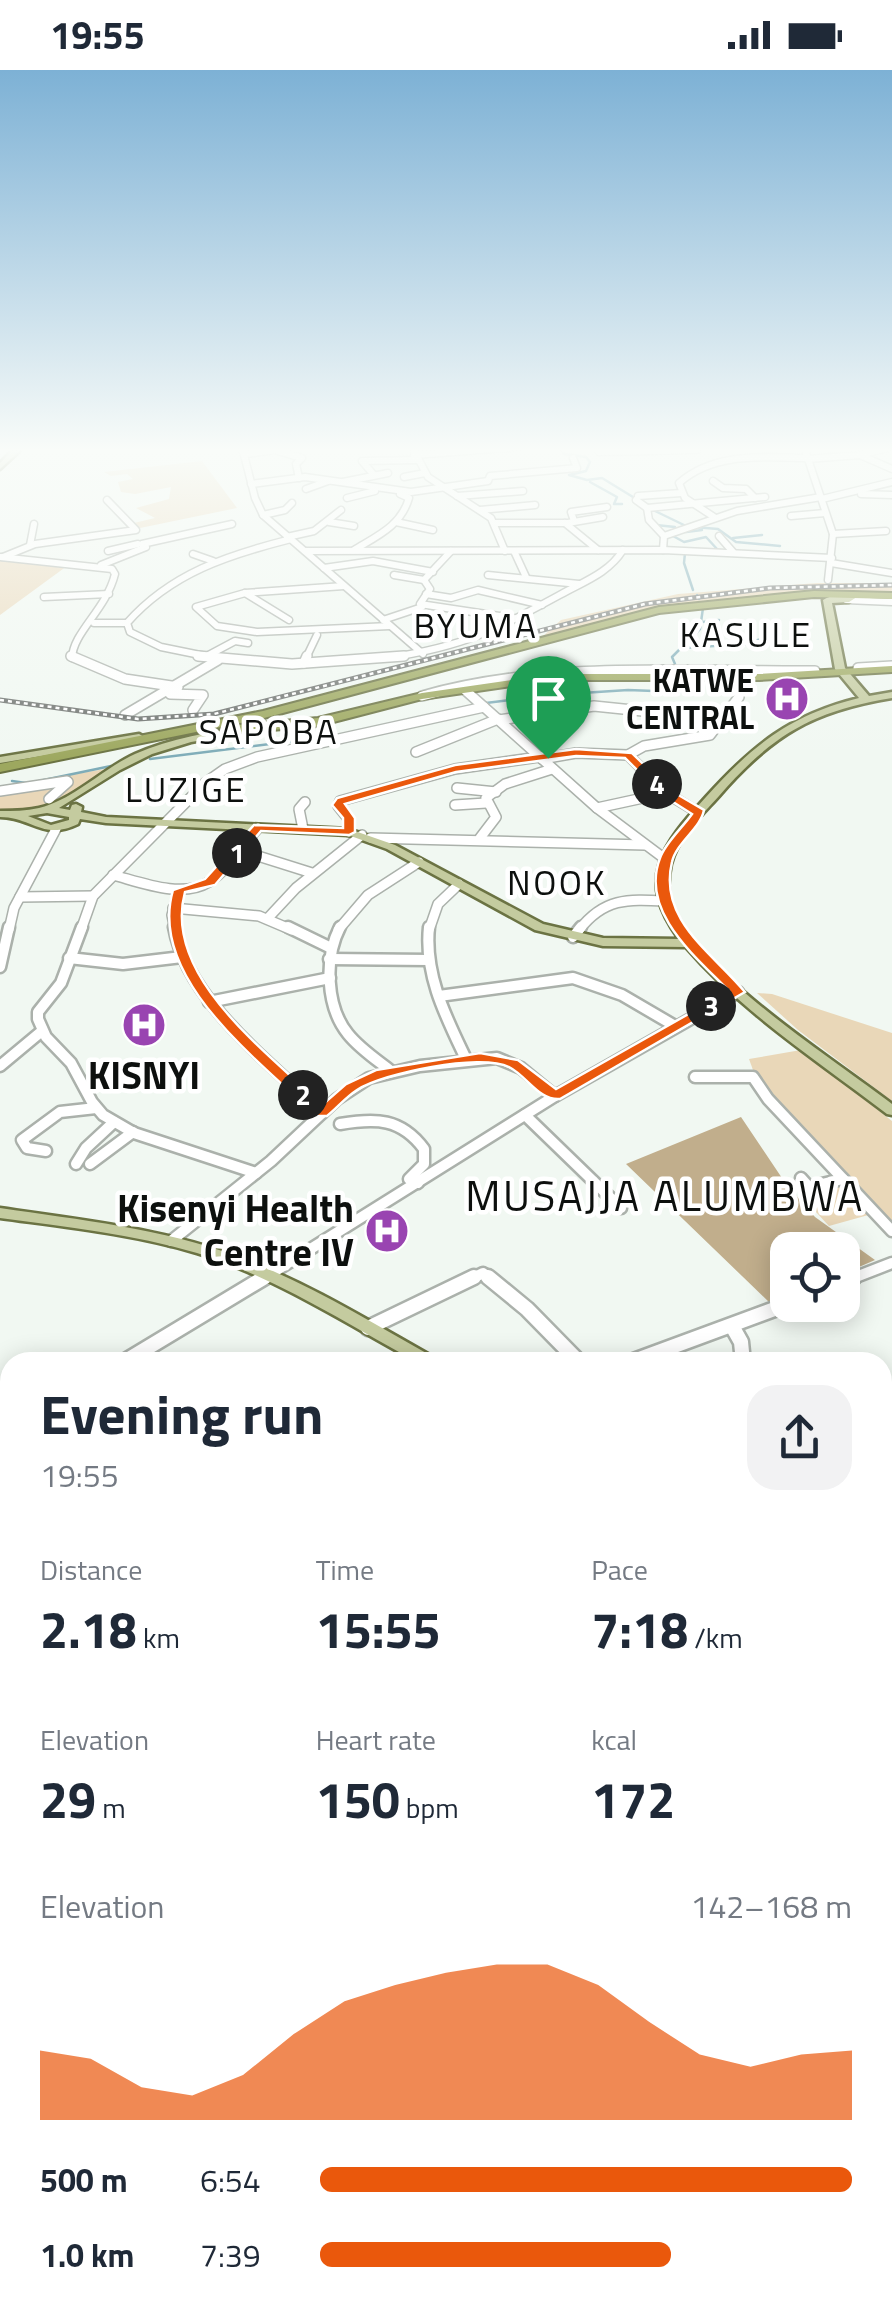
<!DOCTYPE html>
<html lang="en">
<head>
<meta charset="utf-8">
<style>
	:root { --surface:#fff; --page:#f2f2f3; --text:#1f2937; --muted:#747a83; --accent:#ea580c }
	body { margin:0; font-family:"Titillium Web",sans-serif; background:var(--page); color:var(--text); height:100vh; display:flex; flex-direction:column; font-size:38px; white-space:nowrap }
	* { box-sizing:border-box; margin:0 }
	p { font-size:32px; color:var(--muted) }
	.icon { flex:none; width:55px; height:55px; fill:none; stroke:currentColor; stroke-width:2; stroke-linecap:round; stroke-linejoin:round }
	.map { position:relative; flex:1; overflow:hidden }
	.side { position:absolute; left:0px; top:1282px; width:892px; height:962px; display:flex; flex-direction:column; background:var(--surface); border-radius:30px 30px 0 0; box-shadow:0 5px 25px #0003 }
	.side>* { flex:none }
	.buttons { position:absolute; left:770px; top:1162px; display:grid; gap:20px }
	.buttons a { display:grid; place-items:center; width:90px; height:90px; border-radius:20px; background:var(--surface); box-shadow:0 5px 25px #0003; font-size:50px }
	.pin { position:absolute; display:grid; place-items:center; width:85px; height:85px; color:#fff; margin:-102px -42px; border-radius:50% 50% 50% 0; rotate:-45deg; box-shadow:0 0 10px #0007 }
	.pin .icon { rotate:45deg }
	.km { position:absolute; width:50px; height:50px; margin:-25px; border-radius:50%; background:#222; color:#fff; font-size:28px; line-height:50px; text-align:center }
	.round { display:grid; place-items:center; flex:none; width:105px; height:105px; border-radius:30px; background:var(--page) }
	.summary { display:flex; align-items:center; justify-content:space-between; height:170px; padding:0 40px }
	h1 { font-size:55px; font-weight:700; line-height:75px }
	.figures { display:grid; grid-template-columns:repeat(3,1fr); gap:15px; height:170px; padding:10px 40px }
	.figures div { display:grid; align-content:center }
	.figures b { font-size:50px; font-weight:700 }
	.figures small { font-size:28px; font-weight:400 }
	.figures p { font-size:28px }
	.chart { height:280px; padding:20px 40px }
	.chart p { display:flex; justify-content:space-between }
	.chart svg { width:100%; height:180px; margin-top:10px; fill:var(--accent); opacity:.7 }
	ul { padding:0 40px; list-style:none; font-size:32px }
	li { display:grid; grid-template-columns:160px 120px 1fr; align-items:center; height:75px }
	li i { height:25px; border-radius:12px; background:var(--accent) }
	.status { display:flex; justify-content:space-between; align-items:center; height:70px; padding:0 50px; background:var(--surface); direction:ltr }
	.status svg { height:28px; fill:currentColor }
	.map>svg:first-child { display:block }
	.green { fill:#e9d7b8 }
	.forest { fill:#c1ae8c }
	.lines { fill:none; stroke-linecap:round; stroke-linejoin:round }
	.stream-far1 { stroke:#7eacb8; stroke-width:2.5 }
	.stream { stroke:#7eacb8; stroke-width:4 }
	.minor-far4-casing { stroke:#abb1ab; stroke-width:9 }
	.minor-far3-casing { stroke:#abb1ab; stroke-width:12 }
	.minor-far2-casing { stroke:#abb1ab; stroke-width:15 }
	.minor-far1-casing { stroke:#abb1ab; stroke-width:19 }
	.minor-casing { stroke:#abb1ab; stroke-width:22 }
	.major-casing { stroke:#6b7343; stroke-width:5 }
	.highway-casing { stroke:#6b7343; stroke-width:4 }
	.minor-far4 { stroke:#fff; stroke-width:6 }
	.minor-far3 { stroke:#fff; stroke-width:9 }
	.minor-far2 { stroke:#fff; stroke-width:10 }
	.minor-far1 { stroke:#fff; stroke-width:14 }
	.minor { stroke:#fff; stroke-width:18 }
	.major { fill:#c4cb9f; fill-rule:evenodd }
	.highway { fill:#9da85f; fill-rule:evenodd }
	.rail-casing { stroke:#707471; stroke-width:5 }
	.rail { stroke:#fff; stroke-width:2.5; stroke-dasharray:4; stroke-linecap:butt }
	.route { fill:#ea580c; stroke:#fff; stroke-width:2.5; fill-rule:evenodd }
	.labels { text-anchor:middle; stroke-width:9; stroke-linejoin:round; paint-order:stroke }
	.far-poi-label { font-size:32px; font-weight:bold; fill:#0d100e; stroke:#fff; text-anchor:end }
	.far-quarter-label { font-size:35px; letter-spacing:2.5px; fill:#0d100e; stroke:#fff }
	.poi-label { font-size:38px; font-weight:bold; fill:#0d100e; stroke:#fff }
	.quarter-label { font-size:42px; letter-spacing:2.5px; fill:#0d100e; stroke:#fff }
</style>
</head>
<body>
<div class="status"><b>19:55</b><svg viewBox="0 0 49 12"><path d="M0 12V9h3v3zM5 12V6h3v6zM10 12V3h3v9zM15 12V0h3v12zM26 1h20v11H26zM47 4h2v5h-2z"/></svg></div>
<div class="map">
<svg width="892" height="2243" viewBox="0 0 892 2243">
	<rect width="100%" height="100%" fill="#f1f8f2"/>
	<g class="green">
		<polygon points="202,391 237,438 140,458 134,453 155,448 136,438 169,429 171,417 135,424 121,422 118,412 133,409 127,404 111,406 104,402"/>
		<polygon points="0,489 67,496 0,545"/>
		<path d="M817 513H892V524C771 520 659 535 542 567L561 550 678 524Z"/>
		<polygon points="112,698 46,739 0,741 0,716"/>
		<polygon points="757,923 772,924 892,963 892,1031 798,960"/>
		<polygon points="801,980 892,1051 892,1159 757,1011 749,989"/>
		<polygon points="843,1115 872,1144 829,1156 801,1126"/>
	</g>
	<polygon class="forest" points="741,1047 786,1114 815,1147 875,1190 843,1204 842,1180 788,1180 787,1227 771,1234 626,1094"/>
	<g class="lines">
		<g class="stream-far1">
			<polyline points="558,377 564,384 586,387 590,392 586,401 569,405 587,410 602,408 633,427"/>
			<polyline points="590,412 617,427 614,434 622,434"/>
			<polyline points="653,440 686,456"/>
			<polyline points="656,455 675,457"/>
			<polyline points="694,457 718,459 736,472 780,476"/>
			<polyline points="686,462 702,460"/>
			<polyline points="673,466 684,472 706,467 717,479"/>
			<polyline points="733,468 762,465"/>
			<polyline points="685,483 684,493 693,520"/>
			<polyline points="697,525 699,529"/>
			<polyline points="702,552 719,550"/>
			<polyline points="754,571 780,564"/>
			<polyline points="683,578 746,574"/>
			<polyline points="675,594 672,587 700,559 703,538"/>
			<polyline points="551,625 628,620 680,622 684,610"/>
			<polyline points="486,633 542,626"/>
			<polyline points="150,689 294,671"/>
			<polyline points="12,711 26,713"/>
			<polyline points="39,711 111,696"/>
		</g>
		<g class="stream">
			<polyline points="882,1701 892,1702"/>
			<polyline points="882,1911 892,1912"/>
		</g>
		<defs>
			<g id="minor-far4">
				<polyline points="242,377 255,428 263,445 423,584"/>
				<polyline points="412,377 428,407 491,448 505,481"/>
				<polyline points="804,377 833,464 828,510"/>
				<polyline points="599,382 697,380"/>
				<polyline points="246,384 275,380 302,388 296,394 299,408"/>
				<polyline points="414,385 520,377"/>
				<polyline points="860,385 892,399"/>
				<polyline points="807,389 860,385 891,377"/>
				<polyline points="373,404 362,391 417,390"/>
				<polyline points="404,407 425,403"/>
				<polyline points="713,411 723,418 746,419 755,428"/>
				<polyline points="343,412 388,403"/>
				<polyline points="251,414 305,407 411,422 488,411 490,406 577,398 573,388"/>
				<polyline points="306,419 328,411"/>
				<polyline points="861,424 892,425"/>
				<polyline points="457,426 523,421"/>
				<polyline points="638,426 681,423"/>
				<polyline points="347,428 375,421"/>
				<polyline points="822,429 892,412"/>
				<polyline points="636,430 647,438 649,450 664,466"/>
				<polyline points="647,438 765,427"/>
				<polyline points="480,440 535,435"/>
				<polyline points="263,445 285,440 292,433"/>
				<polyline points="791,446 825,443"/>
				<path d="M714 447 685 428 679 413C714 382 763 387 807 388"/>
				<polyline points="574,451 571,442 607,437"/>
				<polyline points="329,452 354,456"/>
				<polyline points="396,452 433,460"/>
				<polyline points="495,453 568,453 603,447"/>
				<polyline points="565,453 598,480"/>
				<polyline points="833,464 886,461"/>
				<polyline points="719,466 733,482"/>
				<polyline points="287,467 314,461 341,440"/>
				<polyline points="30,475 34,454"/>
				<path d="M354 480C377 466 401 456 409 428L400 424"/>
				<polyline points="663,480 664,466 737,441 821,427"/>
				<polyline points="108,481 138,474"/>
				<polyline points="305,481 663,480 832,488"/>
				<polyline points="451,481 424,510 430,519 420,534 519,549"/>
				<polyline points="514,481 526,507"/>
				<polyline points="193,484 213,491"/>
				<path d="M0 487 112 499 115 504C106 540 73 562 72 588"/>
				<polyline points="3,487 35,474 136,460 107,430"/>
				<polyline points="831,493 892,503"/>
				<polyline points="101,495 146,477 142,474 232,454"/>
				<polyline points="324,498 373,491 433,502"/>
				<polyline points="394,505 424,510"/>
				<polyline points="488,505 579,514"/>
				<polyline points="344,516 245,523 196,537 217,556 257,562 390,556"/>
				<polyline points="245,523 289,550"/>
				<polyline points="426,524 451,528 478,520 542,535"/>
				<polyline points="44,527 109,524"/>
				<polyline points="846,530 892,532"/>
				<polyline points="383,550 422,537"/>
				<polyline points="94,553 127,553"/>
				<polyline points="205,587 235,571 248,573"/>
				<path d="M215 588 161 577 130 562 127 553C171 503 228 485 291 469"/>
				<polyline points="306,588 317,565"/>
				<path d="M387 588C468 576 497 559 567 521 588 510 610 501 623 480"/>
			</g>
			<g id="minor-far3">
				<polyline points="71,586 125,609 178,617"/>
				<polyline points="198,586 292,594 404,586"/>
				<polyline points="304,593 307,586"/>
				<polyline points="858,598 892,596"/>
				<polyline points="535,613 571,649"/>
				<polyline points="465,620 597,738 665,789"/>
				<polyline points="170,624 203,625 193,640"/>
				<path d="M422 626C548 590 686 602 815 601"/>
				<polyline points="125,645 218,590"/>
				<polyline points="499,650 594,636 720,649"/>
				<polyline points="416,682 498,649"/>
				<polyline points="628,685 666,723 699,743"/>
				<polyline points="542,689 576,683 628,685 644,676 710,665 739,627 737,608"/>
				<polyline points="457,718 496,722"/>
				<polyline points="0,721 67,711"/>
				<polyline points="49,729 68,712"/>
				<polyline points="455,735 486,733"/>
				<polyline points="597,738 666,723"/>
				<polyline points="303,759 299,739 305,732"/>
				<polyline points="349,762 350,751 338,736 340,731 455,699 539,687"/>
				<polyline points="370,768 645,775"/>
				<polyline points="480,768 496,747 486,728 505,714 552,699"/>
				<polyline points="239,780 312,803"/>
				<path d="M113 805C140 812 182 829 209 812 227 801 244 774 258 758"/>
				<polyline points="20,827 93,826"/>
				<polyline points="173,838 259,846 292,860"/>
				<polyline points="268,848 296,818 362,765"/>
				<polyline points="9,860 14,838 56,759"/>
				<polyline points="81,860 93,826 205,713 225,699 257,687 484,637"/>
				<polyline points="175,860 172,845 179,820"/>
				<polyline points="338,860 368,825 419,792"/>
				<polyline points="429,860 438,834 459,814"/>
				<path d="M579 860C604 828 627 829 665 831"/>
			</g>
			<g id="minor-far2">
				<polyline points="82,857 61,913 38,942 38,949 46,967 71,993 92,1032 103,1045 134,1063 256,1103"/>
				<path d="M174 857C187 931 270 992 322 1043"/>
				<polyline points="288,857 329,877"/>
				<path d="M340 857C324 888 326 937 348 964 360 979 377 990 391 1001"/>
				<path d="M429 857C424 905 446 947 466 989"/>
				<polyline points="573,867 581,857"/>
				<polyline points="69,888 123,894 182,887"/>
				<polyline points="329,889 429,890"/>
				<polyline points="0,897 9,857"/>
				<polyline points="439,926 573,908 622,925 675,956"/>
				<polyline points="209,932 330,908"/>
				<polyline points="0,996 42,961"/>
				<polyline points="695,1007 753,1007 768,1029 892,1161"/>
				<polyline points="525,1045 621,1138"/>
				<path d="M340 1054C376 1048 401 1048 424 1079V1094L409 1109 418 1113"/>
				<polyline points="46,1081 27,1078 22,1070 60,1042 96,1038"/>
				<polyline points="76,1094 86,1078 114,1052"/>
				<polyline points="90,1094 133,1062"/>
				<polyline points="801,1108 809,1117 843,1109"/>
				<polyline points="171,1171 271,1091 337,1029 369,1008 420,996 497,988 521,998 555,1026"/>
				<polyline points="261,1210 555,1026 738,922"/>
				<polyline points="469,1210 483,1203 491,1210"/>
				<polyline points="848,1210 892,1193"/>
			</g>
			<g id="minor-far1">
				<polyline points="488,1207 527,1239 579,1292"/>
				<polyline points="842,1212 854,1207"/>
				<polyline points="732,1256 741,1272 743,1292"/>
				<polyline points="368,1258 474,1207"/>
				<polyline points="124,1292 265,1207"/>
				<polyline points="631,1292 788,1234"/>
				<polyline points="0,1364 10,1359"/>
				<polyline points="882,1419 892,1415"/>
				<polyline points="0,1595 10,1590"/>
			</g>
			<g id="minor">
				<polyline points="0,2085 10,2081"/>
				<polyline points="885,2223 892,2223"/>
				<polyline points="451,2235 451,2243"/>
				<polyline points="775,2235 782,2243"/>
				<polyline points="143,2243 216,2243"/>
			</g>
			<g id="major">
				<polygon points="16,377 24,377 0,399 0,393"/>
				<path d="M853 523 860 525 849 532 832 533 845 598 869 626 892 622V628C812 641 772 665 719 726 701 746 678 767 671 794 668 808 667 825 673 838 703 907 831 987 892 1034V1045L887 1044C818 991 743 943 686 877L603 876 535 860 387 779 348 765 106 753 80 749 78 754C43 771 32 747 0 747V741C13 741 26 741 39 738 75 729 102 699 135 684 171 668 211 662 250 656L254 657V661L191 672 152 684 120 700 59 738 70 740 72 735 76 734 82 737 81 742 106 747 349 759 395 775 543 854 603 868 679 869C635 809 662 775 706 727 753 675 790 645 859 628L835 599 823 530C831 524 843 528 853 523ZM47 743 69 747V750L51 755 28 746Z"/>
				<polygon points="139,664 144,667 143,669 0,693 0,687"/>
				<path d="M0 1138C80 1150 162 1158 239 1187 308 1213 371 1252 435 1288L437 1292H417C345 1253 275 1207 197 1183 133 1164 66 1157 0 1148Z"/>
				<polygon points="882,1535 892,1538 892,1555 882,1551"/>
				<polygon points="0,1855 10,1856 10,1876 0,1875"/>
				<rect x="882" y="1885" width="10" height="22"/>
				<polygon points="10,1934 10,1964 0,1969 0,1939"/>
			</g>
			<g id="highway">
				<polygon points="814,521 892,523 892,529 814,527 659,543 264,648 0,702 0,694 263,641 659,537"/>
				<polygon points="892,596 892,602 759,610 554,610 422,629 318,656 238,663 232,659 238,655 318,648 422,623 554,604 759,604"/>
			</g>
		</defs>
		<use href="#minor-far4" class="minor-far4-casing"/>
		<use href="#minor-far3" class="minor-far3-casing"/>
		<use href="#minor-far2" class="minor-far2-casing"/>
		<use href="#minor-far1" class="minor-far1-casing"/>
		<use href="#minor" class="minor-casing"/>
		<use href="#major" class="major-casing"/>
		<use href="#highway" class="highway-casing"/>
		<use href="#minor-far4" class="minor-far4"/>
		<use href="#minor-far3" class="minor-far3"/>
		<use href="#minor-far2" class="minor-far2"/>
		<use href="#minor-far1" class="minor-far1"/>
		<use href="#minor" class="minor"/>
		<use href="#major" class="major"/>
		<use href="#highway" class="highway"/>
		<defs>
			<polyline id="rail" points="0,630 138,649 214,644 645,534 770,518 892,515"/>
		</defs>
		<use href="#rail" class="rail-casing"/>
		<use href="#rail" class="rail"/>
	</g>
	<linearGradient id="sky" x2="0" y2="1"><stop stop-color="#7db1d5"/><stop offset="0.55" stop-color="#f9fcf9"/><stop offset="1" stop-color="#f9fcf9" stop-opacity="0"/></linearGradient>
	<rect width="892" height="691" fill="url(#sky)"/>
	<path class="route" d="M576 679 632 683 670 720 704 740C701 758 676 773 672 792 658 850 713 883 745 922L560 1029C539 1031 527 1006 509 997 480 983 383 1003 357 1020 346 1027 337 1038 327 1046H316C259 990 147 909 173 820L205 809 254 755 343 758V748L332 735 337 728 455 695ZM576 686 625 688 662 725 692 744C683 757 665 773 660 788 639 842 697 888 729 921L556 1019 518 990 480 983 376 1000 346 1014 322 1035C268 982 162 907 185 822L215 815 261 761 349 765 355 762V748L345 734 456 702Z"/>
	<defs>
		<symbol id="hospital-disc" viewBox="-11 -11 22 22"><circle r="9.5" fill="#9944b1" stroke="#fff"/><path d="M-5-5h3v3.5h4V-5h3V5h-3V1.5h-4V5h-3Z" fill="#fff"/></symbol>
	</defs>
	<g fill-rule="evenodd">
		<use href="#hospital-disc" x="762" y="604" width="50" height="50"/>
		<use href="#hospital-disc" x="119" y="930" width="50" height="50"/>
		<use href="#hospital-disc" x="362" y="1136" width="50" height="50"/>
	</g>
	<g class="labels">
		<g class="far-poi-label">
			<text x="754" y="622">KATWE<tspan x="754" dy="37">CENTRAL</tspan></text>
		</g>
		<g class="far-quarter-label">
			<text x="476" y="568">BYUMA</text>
			<text x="746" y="577">KASULE</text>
			<text x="269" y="674">SAPOBA</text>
			<text x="186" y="732">LUZIGE</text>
			<text x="557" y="825">NOOK</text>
		</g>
		<g class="poi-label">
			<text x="144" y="1019">KISNYI</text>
			<text x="354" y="1152" text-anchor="end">Kisenyi Health<tspan x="354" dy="44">Centre IV</tspan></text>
		</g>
		<g class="quarter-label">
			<text x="665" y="1141">MUSAJJA ALUMBWA</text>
		</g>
	</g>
</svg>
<div class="buttons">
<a><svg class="icon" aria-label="locate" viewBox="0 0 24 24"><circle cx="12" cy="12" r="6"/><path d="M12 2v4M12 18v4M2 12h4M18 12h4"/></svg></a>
</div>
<div class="pin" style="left:548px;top:688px;background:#1e9e55"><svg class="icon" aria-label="arrive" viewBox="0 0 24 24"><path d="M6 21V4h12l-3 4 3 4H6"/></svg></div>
<b class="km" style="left:237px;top:783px">1</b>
<b class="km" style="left:303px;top:1025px">2</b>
<b class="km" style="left:711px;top:936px">3</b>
<b class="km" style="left:657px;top:714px">4</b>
<section class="side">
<div class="summary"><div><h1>Evening run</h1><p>19:55</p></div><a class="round"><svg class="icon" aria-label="share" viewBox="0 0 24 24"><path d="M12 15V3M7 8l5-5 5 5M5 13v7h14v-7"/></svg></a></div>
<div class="figures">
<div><p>Distance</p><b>2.18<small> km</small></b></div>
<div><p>Time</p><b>15:55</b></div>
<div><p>Pace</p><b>7:18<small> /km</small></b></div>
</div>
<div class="figures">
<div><p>Elevation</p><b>29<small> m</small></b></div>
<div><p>Heart rate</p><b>150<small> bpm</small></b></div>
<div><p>kcal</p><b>172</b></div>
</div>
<div class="chart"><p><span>Elevation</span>142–168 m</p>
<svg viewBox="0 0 160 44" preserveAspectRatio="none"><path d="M0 44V27L10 29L20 36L30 38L40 33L50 23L60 15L70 11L80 8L90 6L100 6L110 11L120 20L130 28L140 31L150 28L160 27V44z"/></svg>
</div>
<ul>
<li><b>500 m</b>6:54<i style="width:100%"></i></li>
<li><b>1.0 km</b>7:39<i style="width:66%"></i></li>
</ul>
</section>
</div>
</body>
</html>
